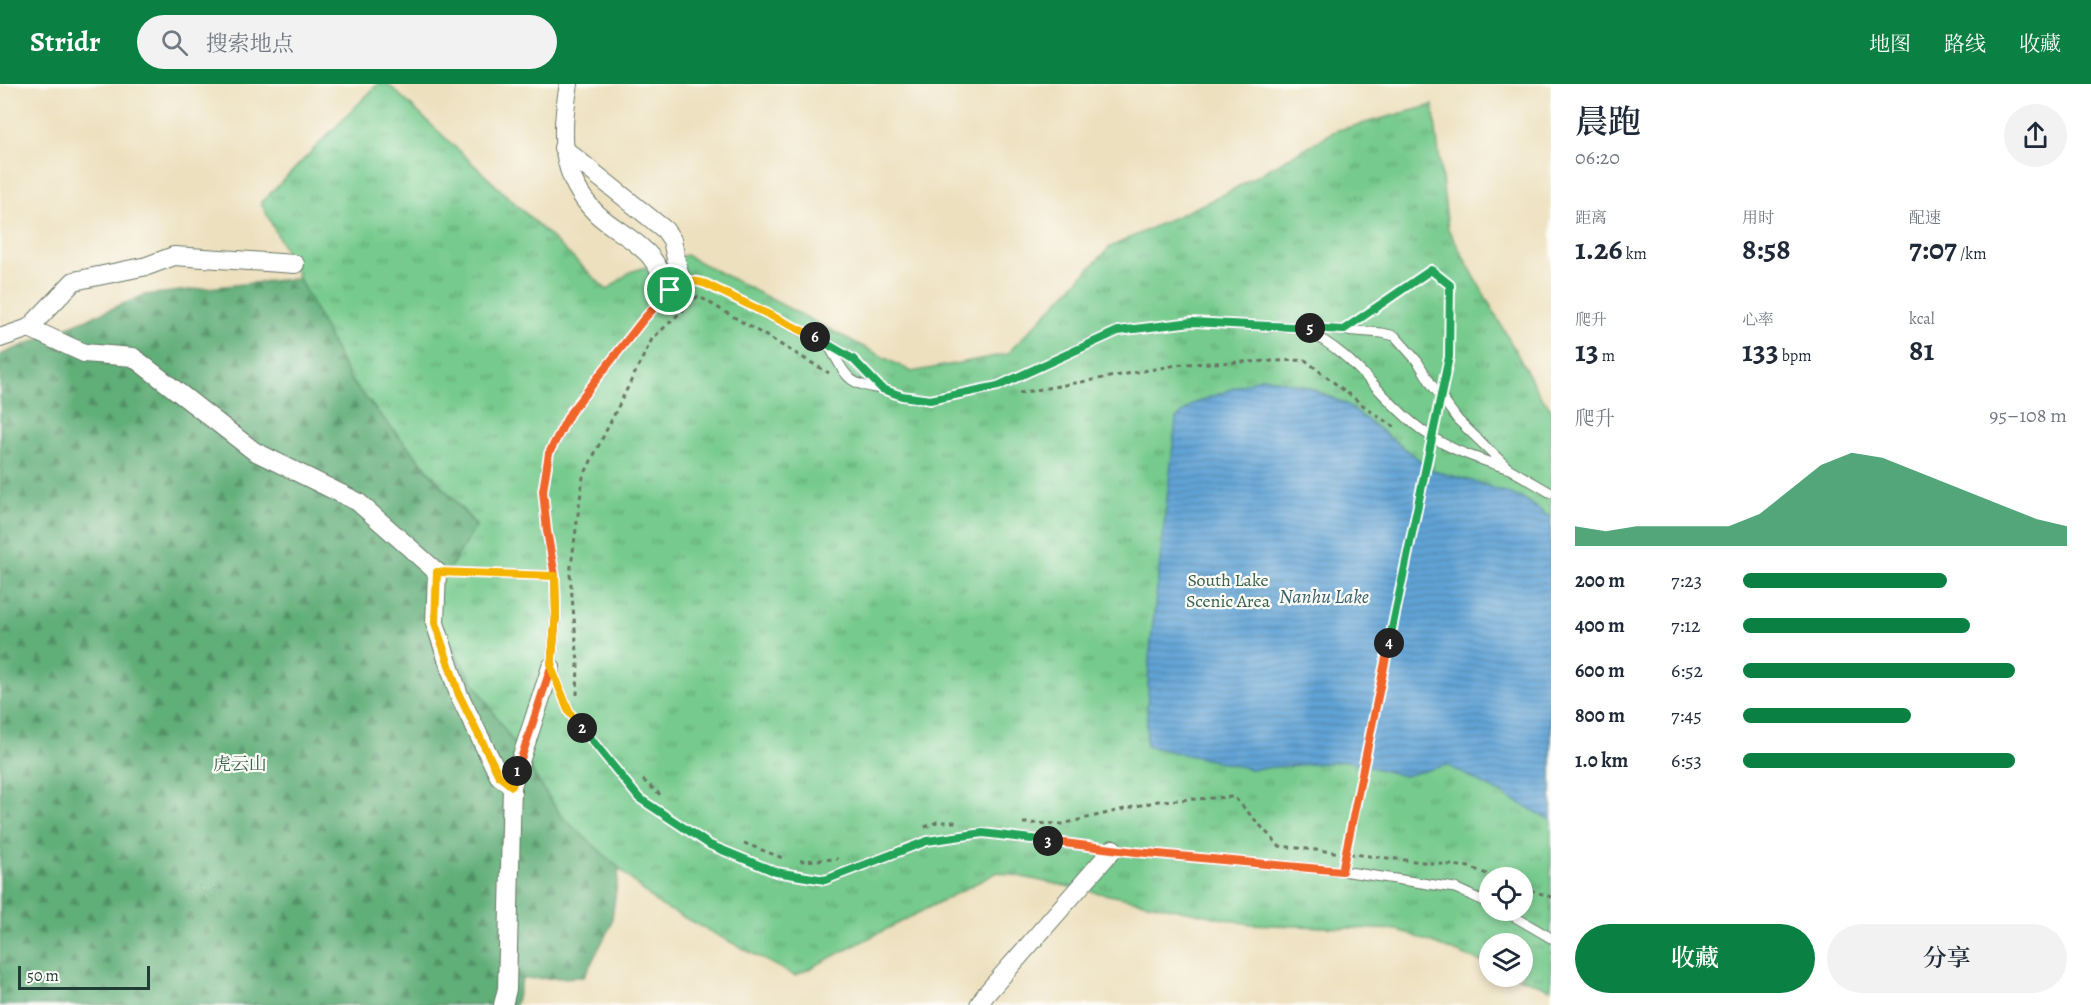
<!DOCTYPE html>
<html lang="zh">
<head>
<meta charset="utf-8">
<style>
	:root { --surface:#fff; --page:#f2f2f3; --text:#1f2937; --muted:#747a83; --accent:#0b8043 }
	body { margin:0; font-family:Alegreya,"Noto Serif SC",serif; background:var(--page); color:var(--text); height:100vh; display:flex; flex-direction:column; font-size:22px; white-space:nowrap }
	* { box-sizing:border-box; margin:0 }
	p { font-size:20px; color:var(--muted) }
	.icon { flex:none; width:33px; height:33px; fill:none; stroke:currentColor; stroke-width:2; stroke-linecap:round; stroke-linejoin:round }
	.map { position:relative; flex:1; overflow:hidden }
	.panel { display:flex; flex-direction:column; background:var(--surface); width:540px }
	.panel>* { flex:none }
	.tools { position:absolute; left:1479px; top:783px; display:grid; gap:12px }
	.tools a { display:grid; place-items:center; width:54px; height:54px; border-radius:50%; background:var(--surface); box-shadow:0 3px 9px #0003; font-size:30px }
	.scale { position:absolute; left:18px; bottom:15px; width:132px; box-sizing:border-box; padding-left:6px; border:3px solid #1f3d34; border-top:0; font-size:16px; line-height:21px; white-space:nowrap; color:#1f3d34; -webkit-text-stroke:4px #fdfcf7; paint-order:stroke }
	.pin { position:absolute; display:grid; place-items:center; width:51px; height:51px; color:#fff; margin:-26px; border:3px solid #fff; border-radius:50%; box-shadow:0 2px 6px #0007 }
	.km { position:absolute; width:30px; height:30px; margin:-15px; border-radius:50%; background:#222; color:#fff; font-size:16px; line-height:30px; text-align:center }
	.round { display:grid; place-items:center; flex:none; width:63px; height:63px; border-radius:32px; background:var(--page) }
	.summary { display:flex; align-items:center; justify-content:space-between; height:102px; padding:0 24px }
	h1 { font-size:33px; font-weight:600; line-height:45px }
	.metrics { display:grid; grid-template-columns:repeat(3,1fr); gap:9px; height:102px; padding:6px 24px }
	.metrics div { display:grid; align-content:center }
	.metrics b { font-size:30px; font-weight:600 }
	.metrics small { font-size:16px; font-weight:400 }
	.metrics p { font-size:16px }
	.chart { height:168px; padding:12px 24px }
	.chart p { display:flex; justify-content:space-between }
	.chart svg { width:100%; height:108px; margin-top:6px; fill:var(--accent); opacity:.7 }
	.primary-button { display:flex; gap:12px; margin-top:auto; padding:12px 24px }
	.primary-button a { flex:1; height:69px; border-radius:36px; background:var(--accent); color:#fff; font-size:24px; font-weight:600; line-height:69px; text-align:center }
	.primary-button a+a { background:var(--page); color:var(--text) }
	ul { padding:0 24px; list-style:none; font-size:20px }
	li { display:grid; grid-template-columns:96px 72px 1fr; align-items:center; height:45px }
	li i { height:15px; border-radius:8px; background:var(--accent) }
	header { display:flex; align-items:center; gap:36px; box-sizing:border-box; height:84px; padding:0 30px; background:var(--accent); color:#fff }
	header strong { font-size:28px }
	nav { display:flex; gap:33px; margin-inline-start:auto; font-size:21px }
	.search { width:420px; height:54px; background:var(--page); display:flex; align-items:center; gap:15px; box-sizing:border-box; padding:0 21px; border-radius:33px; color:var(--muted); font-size:22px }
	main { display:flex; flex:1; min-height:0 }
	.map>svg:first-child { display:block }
	.grass { fill:url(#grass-tufts); stroke:#4a8460; stroke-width:1.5; fill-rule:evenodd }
	.forest { fill:url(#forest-firs); stroke:#407656; stroke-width:1.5 }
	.water { fill:url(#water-rules); stroke:#407084; stroke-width:1.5 }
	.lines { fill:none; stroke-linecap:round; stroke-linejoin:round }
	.service-casing { stroke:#677664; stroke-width:11 }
	.minor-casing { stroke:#677664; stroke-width:20 }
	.path { stroke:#677664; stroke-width:3; stroke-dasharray:4.5 4.5; stroke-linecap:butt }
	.service { stroke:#fff; stroke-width:9 }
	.minor { stroke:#fff; stroke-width:18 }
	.path-bridge { stroke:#677664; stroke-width:3; stroke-dasharray:4.5 4.5; stroke-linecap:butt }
	.split-1-casing { stroke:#fff; stroke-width:12 }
	.split-2-casing { stroke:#fff; stroke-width:12 }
	.split-3-casing { stroke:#fff; stroke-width:12 }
	.split-4-casing { stroke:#fff; stroke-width:12 }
	.split-5-casing { stroke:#fff; stroke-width:12 }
	.split-6-casing { stroke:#fff; stroke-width:12 }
	.split-7-casing { stroke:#fff; stroke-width:12 }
	.split-1 { stroke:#f0652b; stroke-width:8 }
	.split-2 { stroke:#f5b400; stroke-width:8 }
	.split-3 { stroke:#22a559; stroke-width:8 }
	.split-4 { stroke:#f0652b; stroke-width:8 }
	.split-5 { stroke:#22a559; stroke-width:8 }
	.split-6 { stroke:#22a559; stroke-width:8 }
	.split-7 { stroke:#f5b400; stroke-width:8 }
	.labels { text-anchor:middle; stroke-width:4.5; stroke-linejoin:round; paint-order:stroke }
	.park-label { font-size:18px; fill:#35604a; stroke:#fdfcf7 }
	.water-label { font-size:20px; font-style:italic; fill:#36616c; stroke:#fdfcf7 }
</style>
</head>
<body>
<header>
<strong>Stridr</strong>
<div class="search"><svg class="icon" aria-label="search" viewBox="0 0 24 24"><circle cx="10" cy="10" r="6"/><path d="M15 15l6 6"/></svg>搜索地点</div>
<nav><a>地图</a><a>路线</a><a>收藏</a></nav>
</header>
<main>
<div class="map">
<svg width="1551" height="921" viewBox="0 0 1551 921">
	<defs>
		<pattern id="grass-tufts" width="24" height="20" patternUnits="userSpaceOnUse" patternTransform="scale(1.5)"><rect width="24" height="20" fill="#76ca8d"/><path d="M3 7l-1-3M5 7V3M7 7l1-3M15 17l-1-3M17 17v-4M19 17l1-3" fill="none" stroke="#60a574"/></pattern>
		<pattern id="forest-firs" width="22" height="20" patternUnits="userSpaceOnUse" patternTransform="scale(1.5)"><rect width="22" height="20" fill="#60ae78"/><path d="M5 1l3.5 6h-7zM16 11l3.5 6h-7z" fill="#4f8f63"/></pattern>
		<pattern id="water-rules" width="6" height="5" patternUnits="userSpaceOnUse" patternTransform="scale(1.5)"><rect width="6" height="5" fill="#61a3d5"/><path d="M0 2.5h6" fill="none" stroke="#4f86ae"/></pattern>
	</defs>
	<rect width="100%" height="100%" fill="#fdfcf7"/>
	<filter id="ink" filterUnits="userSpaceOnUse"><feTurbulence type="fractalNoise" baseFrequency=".0167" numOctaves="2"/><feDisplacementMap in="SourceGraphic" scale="12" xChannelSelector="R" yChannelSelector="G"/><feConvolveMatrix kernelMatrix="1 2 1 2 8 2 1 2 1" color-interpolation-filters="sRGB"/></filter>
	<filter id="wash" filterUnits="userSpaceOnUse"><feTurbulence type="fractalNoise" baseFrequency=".008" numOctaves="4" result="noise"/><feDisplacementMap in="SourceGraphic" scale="24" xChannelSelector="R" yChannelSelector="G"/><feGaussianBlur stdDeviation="1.35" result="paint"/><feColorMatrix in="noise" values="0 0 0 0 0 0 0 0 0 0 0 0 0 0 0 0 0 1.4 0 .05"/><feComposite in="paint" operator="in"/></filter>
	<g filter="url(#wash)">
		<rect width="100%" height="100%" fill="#ede0be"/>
		<path class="grass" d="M378 0H388L607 206 630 188 686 171 912 288 1007 270 1110 163 1227 109 1335 47 1433 21 1448 145 1541 313 1551 325V905L1518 893 1522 892V860H1490L1489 881 1399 846 1249 840 998 788 795 892 658 820 561 732 425 524 476 441 351 297 261 119ZM1490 794H1522V826H1490Z"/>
		<polygon class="forest" points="299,194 351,297 476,442 425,524 561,732 619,784 611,841 584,893 522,895 515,921 0,921 0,271 145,211"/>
		<polygon class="water" points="1263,293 1305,302 1346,320 1434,387 1479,399 1524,415 1551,434 1551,736 1447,681 1404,692 1349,677 1251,685 1146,662 1149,575 1176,335 1193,320"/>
	</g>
	<g filter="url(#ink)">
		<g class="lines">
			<defs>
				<g id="service">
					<path d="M1305 247C1351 266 1377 310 1414 340 1441 363 1473 373 1506 384"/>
					<path d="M828 261C847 291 844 300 882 305"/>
					<polyline points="437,488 555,492"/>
					<polyline points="1490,820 1455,804 1342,787 1136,768 983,749 927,757 825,796 776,788 710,761 639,714 569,628 551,583 556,531 555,492 547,447 543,407 549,369 570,329 643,236 670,206 681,198 693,196 706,200 826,259 853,275 882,305 902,312 930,316 998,302 1118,247 1192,238 1343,246 1382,249 1395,252 1418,278 1432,301 1458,336 1508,384 1551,409"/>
					<polyline points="1503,826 1551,854"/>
				</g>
				<g id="minor">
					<path d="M569 0C560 48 559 93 597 130 612 144 631 153 645 167 656 176 663 194 670 206"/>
					<polyline points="563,64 665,146 672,156 681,198"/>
					<polyline points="29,244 84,269 133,273 254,367 358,418 437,488 435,539 459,611 499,692 512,702"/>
					<polyline points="0,254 29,244 74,197 147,182 174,172 295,180"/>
					<polyline points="503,921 507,905 512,702 551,583"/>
					<polyline points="979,921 986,910 1113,765"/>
				</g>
			</defs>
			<use href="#service" class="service-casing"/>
			<use href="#minor" class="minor-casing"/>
			<g class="path">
				<polyline points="1361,233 1431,186 1450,201 1449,273"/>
				<polyline points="1019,309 1183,280 1305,276 1373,329 1395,343"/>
				<polyline points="577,611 578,579 570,490 583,393 652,255 698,212 829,289"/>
				<polyline points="643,696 663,713"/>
				<polyline points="1023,739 1062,740 1158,717 1234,713 1279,762 1469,783 1497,794"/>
				<polyline points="925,743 937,738 957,738"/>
				<polyline points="744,759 785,775"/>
				<polyline points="1345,770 1362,687"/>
				<polyline points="800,777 838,775"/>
				<polyline points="1522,803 1551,813"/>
			</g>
			<use href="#service" class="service"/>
			<use href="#minor" class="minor"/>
			<polyline class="path-bridge" points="1362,687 1449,273"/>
		</g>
	</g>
	<g class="lines" filter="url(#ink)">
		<defs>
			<polyline id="split-1" points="517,687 551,583 556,531 555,492 547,447 543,407 549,369 570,329 643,236 670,206"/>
			<polyline id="split-2" points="517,687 512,702 499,692 459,611 435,539 437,488 555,492 556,531 551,583 569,628 582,644"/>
			<polyline id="split-3" points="582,644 639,714 710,761 776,788 825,796 927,757 983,749 1048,757"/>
			<polyline id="split-4" points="1048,757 1136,768 1342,787 1389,559"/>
			<polyline id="split-5" points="1310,244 1343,246 1431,186 1450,201 1449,273 1389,559"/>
			<polyline id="split-6" points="815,253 853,275 882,305 902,312 930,316 998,302 1118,247 1192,238 1310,244"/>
			<path id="split-7" d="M670 206C683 197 691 195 706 200L815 253"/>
		</defs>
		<use href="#split-1" class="split-1-casing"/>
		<use href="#split-2" class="split-2-casing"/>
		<use href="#split-3" class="split-3-casing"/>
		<use href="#split-4" class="split-4-casing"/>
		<use href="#split-5" class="split-5-casing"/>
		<use href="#split-6" class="split-6-casing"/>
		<use href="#split-7" class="split-7-casing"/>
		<use href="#split-1" class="split-1"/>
		<use href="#split-2" class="split-2"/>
		<use href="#split-3" class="split-3"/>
		<use href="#split-4" class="split-4"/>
		<use href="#split-5" class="split-5"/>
		<use href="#split-6" class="split-6"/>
		<use href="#split-7" class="split-7"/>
	</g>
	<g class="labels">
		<g class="park-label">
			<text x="1228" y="502">South Lake<tspan x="1228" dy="21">Scenic Area</tspan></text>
			<text x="240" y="686">虎云山</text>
		</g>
		<g class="water-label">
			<text x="1324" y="519">Nanhu Lake</text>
		</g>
	</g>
</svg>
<div class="tools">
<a><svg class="icon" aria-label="locate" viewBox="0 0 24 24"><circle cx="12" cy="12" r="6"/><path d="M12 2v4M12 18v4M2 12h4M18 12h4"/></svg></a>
<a><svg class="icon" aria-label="layers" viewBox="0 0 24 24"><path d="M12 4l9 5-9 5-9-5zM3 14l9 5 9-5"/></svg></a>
</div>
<div class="scale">50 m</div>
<div class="pin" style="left:670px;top:206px;background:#1e9e55"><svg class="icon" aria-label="arrive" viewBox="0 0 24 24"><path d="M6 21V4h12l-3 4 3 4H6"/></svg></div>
<b class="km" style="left:517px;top:687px">1</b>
<b class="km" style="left:582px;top:644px">2</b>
<b class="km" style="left:1048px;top:757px">3</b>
<b class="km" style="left:1389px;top:559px">4</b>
<b class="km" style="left:1310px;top:244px">5</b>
<b class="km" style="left:815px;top:253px">6</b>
</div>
<section class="panel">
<div class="summary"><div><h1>晨跑</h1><p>06:20</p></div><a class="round"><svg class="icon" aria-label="share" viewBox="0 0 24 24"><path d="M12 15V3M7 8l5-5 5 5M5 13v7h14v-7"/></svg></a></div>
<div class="metrics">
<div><p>距离</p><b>1.26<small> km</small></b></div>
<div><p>用时</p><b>8:58</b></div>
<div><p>配速</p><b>7:07<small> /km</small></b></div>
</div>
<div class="metrics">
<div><p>爬升</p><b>13<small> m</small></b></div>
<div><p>心率</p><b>133<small> bpm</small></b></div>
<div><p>kcal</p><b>81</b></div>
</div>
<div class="chart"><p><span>爬升</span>95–108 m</p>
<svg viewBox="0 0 160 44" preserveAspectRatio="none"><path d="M0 44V36L10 38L20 36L30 36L40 36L50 36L60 31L70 21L80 11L90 6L100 8L110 13L120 18L130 23L140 28L150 33L160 36V44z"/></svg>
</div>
<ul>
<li><b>200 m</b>7:23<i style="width:63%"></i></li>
<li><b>400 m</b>7:12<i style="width:70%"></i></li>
<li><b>600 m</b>6:52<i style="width:84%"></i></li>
<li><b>800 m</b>7:45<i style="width:52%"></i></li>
<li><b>1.0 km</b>6:53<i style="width:84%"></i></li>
</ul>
<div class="primary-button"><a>收藏</a><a>分享</a></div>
</section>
</main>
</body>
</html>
